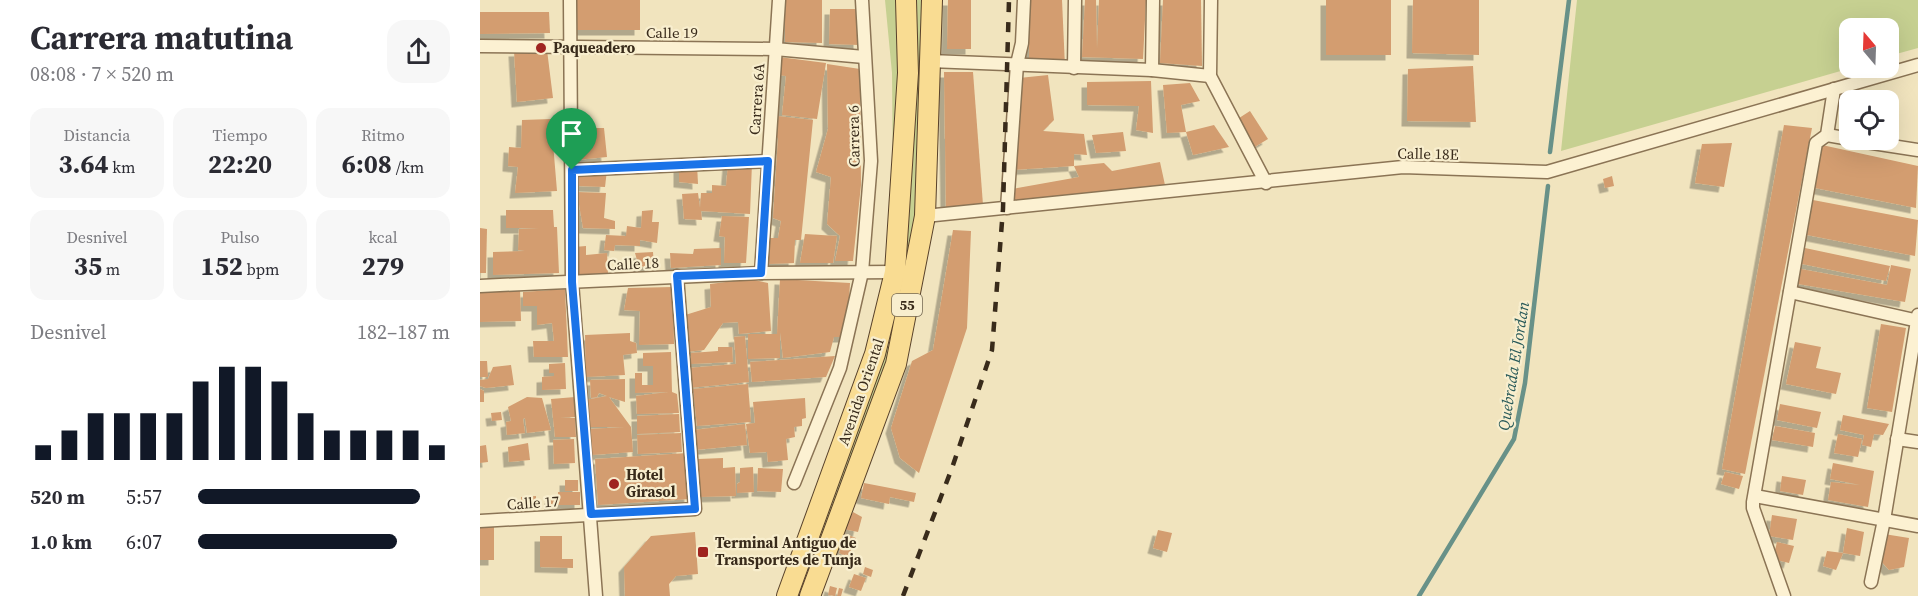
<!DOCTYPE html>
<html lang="es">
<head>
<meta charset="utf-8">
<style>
	:root { --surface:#fff; --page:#f7f7f7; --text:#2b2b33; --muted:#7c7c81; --accent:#111827 }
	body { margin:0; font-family:"Source Serif 4",serif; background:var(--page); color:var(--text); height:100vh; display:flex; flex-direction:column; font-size:22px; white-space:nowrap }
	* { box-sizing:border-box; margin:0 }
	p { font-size:20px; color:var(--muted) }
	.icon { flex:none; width:33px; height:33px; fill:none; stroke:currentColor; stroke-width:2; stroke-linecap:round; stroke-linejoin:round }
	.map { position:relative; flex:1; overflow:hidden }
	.details { display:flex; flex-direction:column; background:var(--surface); width:480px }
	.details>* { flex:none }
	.needle { width:39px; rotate:341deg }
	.buttons { position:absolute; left:1359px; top:18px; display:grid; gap:12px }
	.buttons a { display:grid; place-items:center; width:60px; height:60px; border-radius:12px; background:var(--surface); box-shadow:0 6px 24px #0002; font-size:30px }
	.pin { position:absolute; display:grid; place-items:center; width:51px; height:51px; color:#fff; margin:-62px -26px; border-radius:50% 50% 50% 0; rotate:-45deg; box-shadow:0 0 6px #0007 }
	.pin .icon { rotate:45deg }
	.round { display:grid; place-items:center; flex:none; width:63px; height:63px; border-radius:18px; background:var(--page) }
	.overview { display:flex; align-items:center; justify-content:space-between; height:102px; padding:0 30px }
	h1 { font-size:33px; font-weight:700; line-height:45px }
	.metrics { display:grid; grid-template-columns:repeat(3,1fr); gap:9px; height:102px; padding:6px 30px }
	.metrics div { display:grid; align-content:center; border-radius:15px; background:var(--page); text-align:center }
	.metrics b { font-size:26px; font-weight:700 }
	.metrics small { font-size:16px; font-weight:400 }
	.metrics p { font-size:16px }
	.chart { height:168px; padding:12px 30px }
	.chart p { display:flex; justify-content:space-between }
	.chart svg { width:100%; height:108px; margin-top:6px; stroke:var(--accent); stroke-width:6 }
	ul { padding:0 30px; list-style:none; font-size:20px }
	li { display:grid; grid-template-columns:96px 72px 1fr; align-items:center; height:45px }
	li i { height:15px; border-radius:8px; background:var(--accent) }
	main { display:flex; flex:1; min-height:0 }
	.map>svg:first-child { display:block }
	.green { fill:#c6d091 }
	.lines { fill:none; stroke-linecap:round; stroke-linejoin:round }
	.stream { stroke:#689188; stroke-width:4.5 }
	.building { fill:#d39d70; filter:url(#shadow) }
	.street-casing { stroke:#8b7455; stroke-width:15 }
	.primary-casing { stroke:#58412a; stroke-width:22 }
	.street { stroke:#fcf1d2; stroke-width:12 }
	.primary { stroke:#f9dc92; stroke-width:20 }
	.rail { stroke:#392b1b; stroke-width:4.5; stroke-dasharray:10 10; stroke-linecap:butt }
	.route-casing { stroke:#fff; stroke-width:12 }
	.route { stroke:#1a73e8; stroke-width:8 }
	.poi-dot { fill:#9f2420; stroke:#f8eece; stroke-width:2 }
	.labels { text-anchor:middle; stroke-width:4.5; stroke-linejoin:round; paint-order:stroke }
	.shield { fill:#f8eece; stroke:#726651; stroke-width:1.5 }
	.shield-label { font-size:14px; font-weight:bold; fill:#392b1b }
	.street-label { font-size:15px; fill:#392b1b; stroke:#f8eece }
	.poi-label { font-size:15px; font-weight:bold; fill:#392b1b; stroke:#f8eece; text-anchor:start }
	.water-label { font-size:16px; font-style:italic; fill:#295a59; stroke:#f8eece }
</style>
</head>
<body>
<main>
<section class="details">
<div class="overview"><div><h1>Carrera matutina</h1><p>08:08 · 7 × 520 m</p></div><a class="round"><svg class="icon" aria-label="share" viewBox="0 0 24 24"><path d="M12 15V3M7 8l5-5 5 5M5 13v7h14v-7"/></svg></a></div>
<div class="metrics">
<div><p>Distancia</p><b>3.64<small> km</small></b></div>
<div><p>Tiempo</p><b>22:20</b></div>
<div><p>Ritmo</p><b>6:08<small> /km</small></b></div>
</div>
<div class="metrics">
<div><p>Desnivel</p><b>35<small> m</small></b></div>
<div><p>Pulso</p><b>152<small> bpm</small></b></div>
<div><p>kcal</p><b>279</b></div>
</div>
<div class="chart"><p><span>Desnivel</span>182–187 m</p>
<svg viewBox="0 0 160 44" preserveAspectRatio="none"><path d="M5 44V38M15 44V32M25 44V25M35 44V25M45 44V25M55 44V25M65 44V12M75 44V6M85 44V6M95 44V12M105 44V25M115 44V32M125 44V32M135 44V32M145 44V32M155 44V38"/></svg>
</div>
<ul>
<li><b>520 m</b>5:57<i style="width:88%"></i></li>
<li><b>1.0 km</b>6:07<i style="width:79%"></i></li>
</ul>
</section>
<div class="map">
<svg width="1438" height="596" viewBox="0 0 1438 596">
	<defs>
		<filter id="shadow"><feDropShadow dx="-5.5" dy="5.5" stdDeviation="0" flood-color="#0004"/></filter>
	</defs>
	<rect width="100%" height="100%" fill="#f1e4be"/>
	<g class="green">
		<polygon points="405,0 422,0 413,192 412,73"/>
		<polygon points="434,0 444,0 438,190 432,248 407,368 331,578 327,566 345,522 399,365"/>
		<polygon points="1097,0 1438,0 1438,48 1409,56 1408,28 1370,28 1371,68 1081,151"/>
	</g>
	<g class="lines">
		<g class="stream">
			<polyline points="1070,152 1089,0"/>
			<polyline points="939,596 1034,439 1045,383 1068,186"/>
		</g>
	</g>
	<g class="building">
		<rect x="97" y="0" width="63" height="30"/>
		<polygon points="305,0 342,0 342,43 305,42"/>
		<polygon points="468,0 491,0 491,49 467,49"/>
		<polygon points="549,0 582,0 585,67 549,59"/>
		<polygon points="605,0 616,0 617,49 619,0 666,0 663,59 602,57"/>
		<polygon points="683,0 721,0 722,66 680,63"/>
		<rect x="846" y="0" width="65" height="55"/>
		<polygon points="933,0 999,0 999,55 932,53"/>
		<polygon points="350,9 379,9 379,45 349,44"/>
		<polygon points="0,12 69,12 70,33 0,34"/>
		<polygon points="67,50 73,98 37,102 34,51"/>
		<polygon points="299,57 346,63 337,119 302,115 306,76 297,75"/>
		<polygon points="347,64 380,69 381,185 373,261 355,261 360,236 347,224 351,177 336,172 348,129"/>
		<polygon points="993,66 996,122 927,121 928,69"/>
		<polygon points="464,72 493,72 503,205 466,209"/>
		<polygon points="568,75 574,120 563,131 604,134 607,155 594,154 594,166 532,170 539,78"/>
		<polygon points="671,81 673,133 656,130 659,106 607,105 607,82"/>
		<polygon points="710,83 720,101 701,105 706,132 687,133 683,85"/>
		<polygon points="770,111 788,139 773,148 756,120"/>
		<polygon points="297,116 333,120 321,240 315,240 314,263 288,264 290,238 298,238 301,221 293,218 298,138 294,137"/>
		<polygon points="71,119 77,191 35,193 38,167 28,166 29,147 41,148 42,120"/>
		<polygon points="734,125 749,147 713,155 706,132"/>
		<polygon points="1304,125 1332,128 1265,474 1242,469"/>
		<polygon points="95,128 124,128 127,157 96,160"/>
		<polygon points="643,132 646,151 616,153 612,135"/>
		<polygon points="1252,143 1244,187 1215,183 1222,144"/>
		<polygon points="1342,145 1438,166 1436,208 1335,188"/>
		<polygon points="680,162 685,185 531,203 532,189 599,177 594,166 624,163 632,171"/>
		<polygon points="272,163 270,214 221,211 222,220 204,219 202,194 218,193 220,208 221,193 232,193 232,185 246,186 248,164"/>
		<polygon points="217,164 218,184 199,182 199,165"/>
		<polygon points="127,170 125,187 99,186 98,172"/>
		<polygon points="1132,176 1134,186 1125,188 1123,179"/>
		<polygon points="97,192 126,193 124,218 135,221 135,229 103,228"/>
		<polygon points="1333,200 1438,220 1435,256 1327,235"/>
		<polygon points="26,210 73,210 74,227 77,227 79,273 13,275 13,252 45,251 38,250 39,229 59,228 26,228"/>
		<polygon points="173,210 172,222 179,222 177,243 160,240 160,246 135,245 134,251 124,250 126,235 146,236 147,226 161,228 162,211"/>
		<polygon points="242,216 269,217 266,263 244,263 245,237 239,236"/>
		<polygon points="0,228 7,229 6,273 0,273"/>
		<polygon points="473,230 491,231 487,328 439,473 420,458 411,428 432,361 453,350"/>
		<polygon points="325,234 357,236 353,263 320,263"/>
		<polygon points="106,246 106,255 127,253 128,274 96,274 94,247"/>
		<polygon points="241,248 241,265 191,268 190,253 213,254 214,249"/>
		<polygon points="1325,248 1410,266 1406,281 1322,264"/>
		<polygon points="173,252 174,267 159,267 155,253"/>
		<polygon points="1411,265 1431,269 1425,302 1318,284 1321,269 1407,285"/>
		<polygon points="270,279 288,283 291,331 259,334 258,322 243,323 224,350 205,352 202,316 231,307 230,284"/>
		<polygon points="300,279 370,283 367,337 354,337 350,352 303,358 300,332 300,358 268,359 268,334 297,334"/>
		<polygon points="193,287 194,344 159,345 160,311 144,310 148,288"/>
		<polygon points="40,289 41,321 0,322 0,291"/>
		<polygon points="85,289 88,357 54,357 53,341 74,341 72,323 57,325 57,306 43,306 43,292"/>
		<polygon points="1401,324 1426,328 1412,412 1387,408"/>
		<polygon points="150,333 150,341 156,343 157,353 143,355 145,375 106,377 105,335"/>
		<polygon points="265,336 269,382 209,388 208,368 256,364 254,337"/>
		<polygon points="1315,342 1341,347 1336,368 1361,373 1356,394 1306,384"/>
		<polygon points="238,347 252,347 253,362 211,364 211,353 238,351"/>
		<polygon points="191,352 192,392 197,394 199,413 157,414 156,396 188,392 155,393 155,373 162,373 162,385 173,385 173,366 163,366 163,353"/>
		<polygon points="355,356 346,377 272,382 270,362"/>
		<polygon points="0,361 7,361 8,377 0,377"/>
		<polygon points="85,363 86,389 62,390 62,377 74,376 74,373 69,373 69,364"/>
		<polygon points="31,365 34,385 6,388 0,386 0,380 8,379 13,367"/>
		<polygon points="145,379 145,402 129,397 151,427 153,452 112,455 110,429 144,427 109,427 105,400 127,396 119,393 117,397 111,398 110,380"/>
		<polygon points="268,384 271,422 217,426 213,389"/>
		<polygon points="0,389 4,391 4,402 0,402"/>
		<polygon points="47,397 62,398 71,430 47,433 45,418 43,419 45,433 27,435 26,422 31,421 28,407"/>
		<polygon points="95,397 96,417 80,418 95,418 96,437 75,437 71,399"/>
		<polygon points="325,398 326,418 322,419 322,426 314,427 315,437 306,439 308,460 288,462 287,452 270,453 266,424 275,423 273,402"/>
		<polygon points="1300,404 1341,412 1337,428 1297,420"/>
		<polygon points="21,412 22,420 12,421 11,413"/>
		<polygon points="199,414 200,432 157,434 157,416"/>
		<polygon points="1363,415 1388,420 1409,424 1403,435 1394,434 1391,447 1382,445 1384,435 1360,430"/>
		<polygon points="265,424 267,445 215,450 213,430"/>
		<polygon points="1295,426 1335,433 1333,447 1292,440"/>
		<polygon points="201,433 202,452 158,454 157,435"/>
		<polygon points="1358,434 1382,439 1378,457 1354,453"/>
		<polygon points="94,439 95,463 74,464 73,440"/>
		<polygon points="48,443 50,460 29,462 28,447"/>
		<polygon points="6,445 8,462 0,463 0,446"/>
		<polygon points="207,453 210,499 118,505 115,459"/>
		<polygon points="243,458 243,468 255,467 256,496 219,497 218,459"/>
		<polygon points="1353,463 1394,471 1388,507 1348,500 1351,482 1380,485 1350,479"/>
		<polygon points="273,467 274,492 257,493 257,484 260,482 260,468"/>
		<polygon points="278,468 303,469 301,492 277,491"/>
		<polygon points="1245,472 1263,476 1259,489 1241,484"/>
		<polygon points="1302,476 1326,480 1323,495 1300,491"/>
		<rect x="85" y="480" width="13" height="11"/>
		<polygon points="384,483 436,493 434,502 410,497 409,504 381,498"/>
		<polygon points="78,492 100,492 100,505 70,505 70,498 78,498"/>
		<polygon points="56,496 56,502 41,502 41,497"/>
		<polygon points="373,512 382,517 378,532 364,529"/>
		<polygon points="1292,515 1317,519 1313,540 1289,536"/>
		<rect x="0" y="527" width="14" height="33"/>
		<polygon points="1367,528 1384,532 1380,556 1363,553"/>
		<polygon points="678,530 692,533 687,552 673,548"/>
		<polygon points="215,532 218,574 196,576 189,584 190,596 145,596 144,567 171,536"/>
		<polygon points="366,534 376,538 368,557 359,553"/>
		<polygon points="1404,534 1429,538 1424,567 1409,570 1400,560"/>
		<polygon points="60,536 82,536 82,559 93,559 93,568 60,567"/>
		<polygon points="1297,542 1314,546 1309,563 1293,559"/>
		<polygon points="1347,551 1363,553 1356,570 1343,566"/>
		<polygon points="385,567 393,570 391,577 383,574"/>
		<polygon points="374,574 386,578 381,591 369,587"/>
		<polygon points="350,586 357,588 355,596 348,595"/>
		<polygon points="359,588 363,589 361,596 357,596"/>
	</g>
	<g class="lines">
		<defs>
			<g id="street">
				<polyline points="90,0 92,282 116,596"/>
				<polyline points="731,0 730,76 786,183"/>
				<polyline points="0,46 295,49 384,57"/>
				<polyline points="450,61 672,70 730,76"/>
				<polyline points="594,68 595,0"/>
				<polyline points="672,70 673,0"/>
				<polyline points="1347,135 1370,139"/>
				<polyline points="1373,140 1438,150"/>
				<polyline points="92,170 288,161"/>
				<polyline points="527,208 537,64 542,43 544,0"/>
				<polyline points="445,216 923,167 1067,172 1438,65"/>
				<polyline points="281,273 299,0"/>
				<polyline points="0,286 281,273 415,272"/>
				<polyline points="1310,292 1438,321"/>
				<polyline points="1417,439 1438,442"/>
				<polyline points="314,483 360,368 382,272 391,161 382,0"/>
				<polyline points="1275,496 1438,526"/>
				<polyline points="0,521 215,509 197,276"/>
				<polyline points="1391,582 1404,520 1438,315"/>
				<polyline points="1304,596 1273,508 1273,502 1336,143 1347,135 1354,89"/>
			</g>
			<g id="primary">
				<polyline points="307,596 395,354 415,272 428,73 426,0"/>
				<polyline points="330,596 416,364 445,216 452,0"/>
			</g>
		</defs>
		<use href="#street" class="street-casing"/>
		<use href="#primary" class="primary-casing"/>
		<use href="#street" class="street"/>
		<use href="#primary" class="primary"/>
		<polyline class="rail" points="423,596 472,468 512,350 523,209 529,0"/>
	</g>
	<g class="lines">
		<defs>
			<polygon id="route" points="288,161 281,273 197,276 215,509 111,514 92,282 92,170"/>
		</defs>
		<use href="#route" class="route-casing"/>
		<use href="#route" class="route"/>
	</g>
	<g class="poi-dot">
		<circle cx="61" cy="48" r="6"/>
		<circle cx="134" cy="484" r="6"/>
		<rect x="217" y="546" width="12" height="12" rx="3"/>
	</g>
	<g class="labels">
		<rect class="shield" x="412" y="294" width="30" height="22" rx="4.5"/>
		<g class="shield-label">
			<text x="427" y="310">55</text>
		</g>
		<g class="street-label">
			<text x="192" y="38">Calle 19</text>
			<text transform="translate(277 99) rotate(-86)" y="5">Carrera 6A</text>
			<text transform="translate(374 136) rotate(-91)" y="5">Carrera 6</text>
			<text transform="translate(948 154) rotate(1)" y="5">Calle 18E</text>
			<text transform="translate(153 264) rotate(-3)" y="5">Calle 18</text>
			<text transform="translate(381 392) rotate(-71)" y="5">Avenida Oriental</text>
			<text transform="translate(53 503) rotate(-4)" y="5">Calle 17</text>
		</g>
		<g class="poi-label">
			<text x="73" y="53">Paqueadero</text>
			<text x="146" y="480">Hotel<tspan x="146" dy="17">Girasol</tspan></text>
			<text x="235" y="548">Terminal Antiguo de<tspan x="235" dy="17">Transportes de Tunja</tspan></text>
		</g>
		<g class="water-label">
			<text transform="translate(1033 366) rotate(-81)" y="6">Quebrada El Jordan</text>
		</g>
	</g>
</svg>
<div class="buttons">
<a><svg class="needle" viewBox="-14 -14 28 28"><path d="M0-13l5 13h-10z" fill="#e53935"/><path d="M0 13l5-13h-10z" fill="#7c7c81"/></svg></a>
<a><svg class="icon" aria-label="locate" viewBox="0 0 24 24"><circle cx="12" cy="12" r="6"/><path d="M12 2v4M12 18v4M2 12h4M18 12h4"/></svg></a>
</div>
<div class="pin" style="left:92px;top:170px;background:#1e9e55"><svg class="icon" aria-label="arrive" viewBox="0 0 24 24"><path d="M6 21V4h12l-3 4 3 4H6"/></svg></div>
</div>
</main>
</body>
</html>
